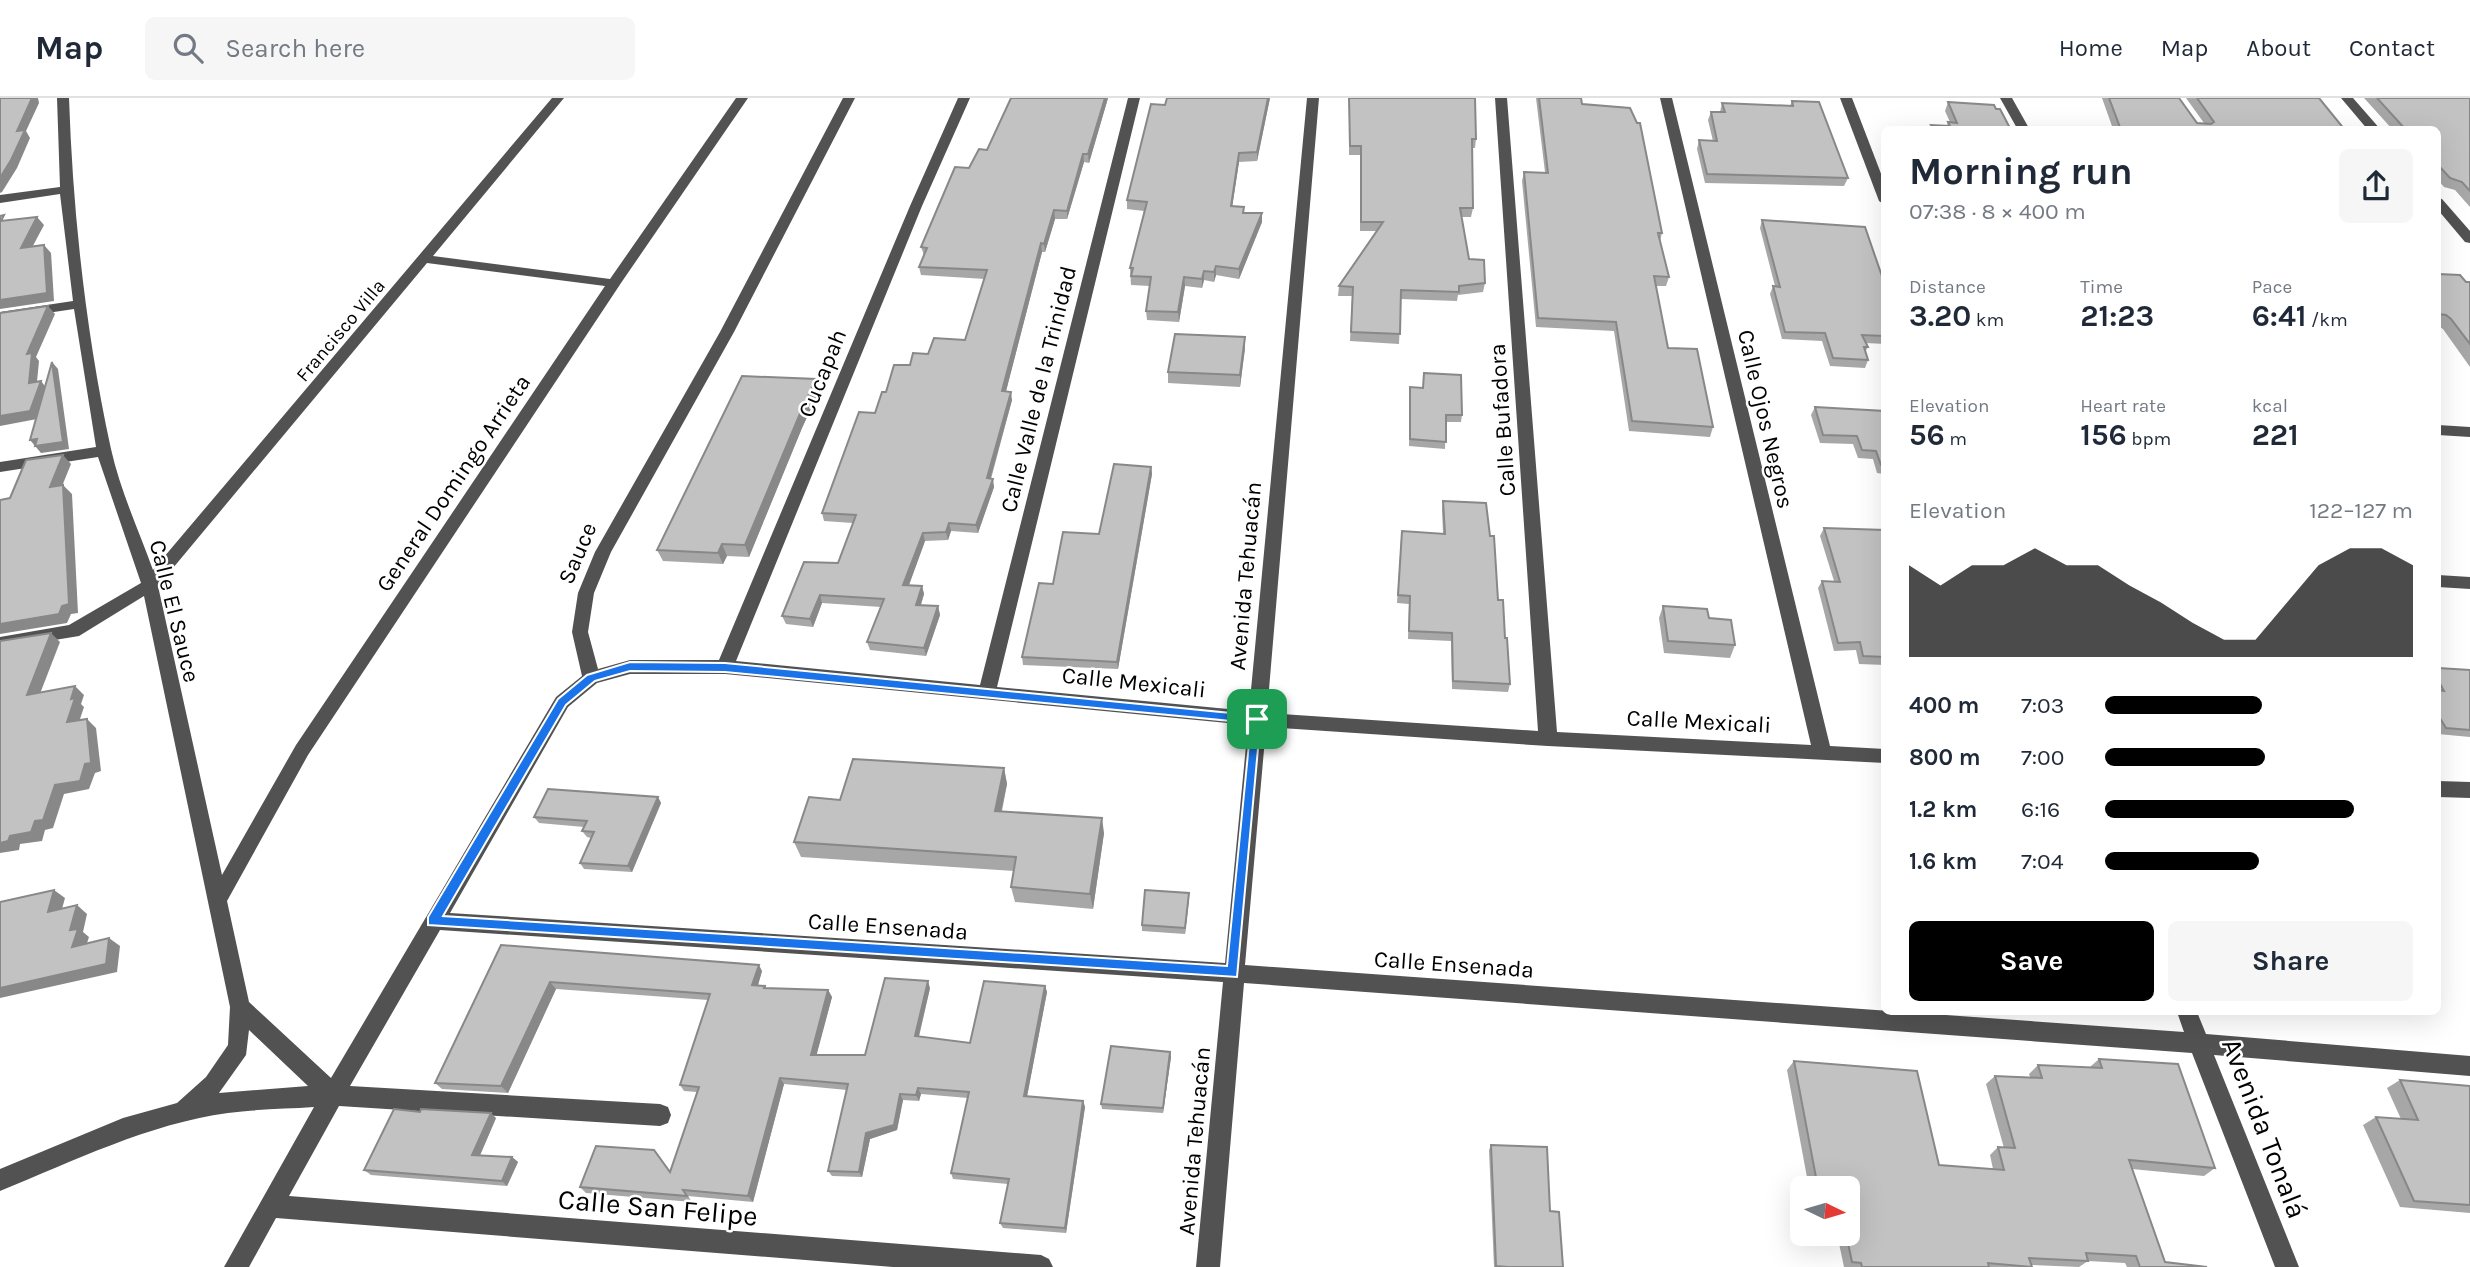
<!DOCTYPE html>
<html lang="en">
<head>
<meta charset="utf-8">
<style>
	:root { --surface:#fff; --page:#f6f6f7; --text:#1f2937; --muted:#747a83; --line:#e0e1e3; --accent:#000 }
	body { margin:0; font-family:Karla,sans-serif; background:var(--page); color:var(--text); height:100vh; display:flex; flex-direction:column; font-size:26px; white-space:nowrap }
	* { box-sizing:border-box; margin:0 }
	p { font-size:23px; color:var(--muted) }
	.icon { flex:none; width:38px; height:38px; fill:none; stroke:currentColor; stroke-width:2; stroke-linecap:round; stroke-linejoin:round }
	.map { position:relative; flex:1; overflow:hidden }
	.sheet { position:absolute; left:1881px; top:28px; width:560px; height:889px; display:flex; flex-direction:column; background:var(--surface); border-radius:10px; box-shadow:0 7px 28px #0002 }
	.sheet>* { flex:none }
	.needle { width:46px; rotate:95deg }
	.tools { position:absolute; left:1790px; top:1078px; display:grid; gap:14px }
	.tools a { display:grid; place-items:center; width:70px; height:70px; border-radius:10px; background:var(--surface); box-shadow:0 7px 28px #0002; font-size:35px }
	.pin { position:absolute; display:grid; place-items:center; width:60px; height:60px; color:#fff; margin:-30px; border-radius:14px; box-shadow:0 4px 10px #0006 }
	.round { display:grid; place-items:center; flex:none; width:74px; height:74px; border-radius:10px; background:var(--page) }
	.headline { display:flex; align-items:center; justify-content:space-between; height:119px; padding:0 28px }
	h1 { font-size:38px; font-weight:700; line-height:52px }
	.stats { display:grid; grid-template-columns:repeat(3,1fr); gap:10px; height:119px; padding:7px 28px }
	.stats div { display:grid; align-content:center }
	.stats b { font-size:30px; font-weight:700 }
	.stats small { font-size:19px; font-weight:400 }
	.stats p { font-size:19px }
	.chart { height:196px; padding:14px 28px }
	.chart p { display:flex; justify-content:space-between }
	.chart svg { width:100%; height:126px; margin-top:7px; fill:var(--accent); opacity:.7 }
	.cta { display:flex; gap:14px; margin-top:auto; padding:14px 28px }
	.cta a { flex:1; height:80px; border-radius:10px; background:var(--accent); color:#fff; font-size:28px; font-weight:700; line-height:80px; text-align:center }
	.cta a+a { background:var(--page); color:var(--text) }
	ul { padding:0 28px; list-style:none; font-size:23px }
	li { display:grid; grid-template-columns:112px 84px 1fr; align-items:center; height:52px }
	li i { height:18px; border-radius:9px; background:var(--accent) }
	header { display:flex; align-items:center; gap:42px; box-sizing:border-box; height:98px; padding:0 35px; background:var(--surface); border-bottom:2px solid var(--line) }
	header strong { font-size:33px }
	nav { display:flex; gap:38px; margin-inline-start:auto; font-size:24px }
	.search { width:490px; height:63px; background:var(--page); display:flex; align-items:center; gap:18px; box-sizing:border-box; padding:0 24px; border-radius:10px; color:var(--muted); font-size:26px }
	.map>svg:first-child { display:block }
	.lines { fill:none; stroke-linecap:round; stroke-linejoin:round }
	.minor { fill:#525252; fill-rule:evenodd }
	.wall { fill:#a7a7a7 }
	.shaded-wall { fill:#888 }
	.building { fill:#c2c2c2; stroke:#888; stroke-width:2 }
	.route { fill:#1a73e8; stroke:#fff; stroke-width:2; fill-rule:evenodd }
	.labels { text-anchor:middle; stroke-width:5; stroke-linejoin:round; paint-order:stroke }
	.far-street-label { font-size:19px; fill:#000; stroke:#fff }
	.street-label { font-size:23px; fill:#000; stroke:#fff }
	.near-street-label { font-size:28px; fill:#000; stroke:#fff }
</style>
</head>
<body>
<header>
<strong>Map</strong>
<div class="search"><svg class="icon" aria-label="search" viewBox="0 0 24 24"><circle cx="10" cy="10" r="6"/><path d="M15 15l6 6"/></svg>Search here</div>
<nav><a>Home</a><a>Map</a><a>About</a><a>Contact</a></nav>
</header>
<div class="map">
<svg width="2470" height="1169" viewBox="0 0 2470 1169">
	<rect width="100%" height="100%" fill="#fff"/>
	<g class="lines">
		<g class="minor">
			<path d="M57 0H69C73 117 86 236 111 351 120 392 139 433 153 472L552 0H564L433 158 610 181 736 0H748L621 185 308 657 227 803 249 904 331 980 556 599 582 578 572 534 578 495 595 454 720 234 843 0H855L734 234 611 454 594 495 588 534 598 571 630 562H719L910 108 958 0H970L922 108 736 563 980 587 1128 0H1140L997 589 1249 613 1307 0H1319L1267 615 1538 633 1495 0H1507L1557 634 1811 647 1660 0H1672L1830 648 1885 651V665L1548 648 1266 629 1245 867 2184 934 2177 914H2197L2206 936 2470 958V978L2214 957 2299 1169H2275L2192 955 1244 885 1220 1169H1196L1223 884 440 832 350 988 660 1006 668 1009 671 1017 668 1025 660 1028 339 1008 289 1098 1041 1157 1049 1161 1053 1169H893L276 1120 249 1169H224L314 1009C286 1011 257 1011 228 1015 148 1026 74 1063 0 1093V1071L123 1020 177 1005 206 979 228 947 230 909 144 498 79 538 0 551V539L69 527 141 485 98 359 0 374V364L96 349 74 211 0 222V214L73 203 60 96 0 105V97L60 89ZM427 165 605 188 296 647 222 777 158 488ZM630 576H725L1248 627 1225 865 450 815 568 609 597 585ZM249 932 308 988 219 995 246 957Z"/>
			<polygon points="1840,0 1852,0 1885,86 1885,107 1879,103"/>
			<polygon points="2000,0 2012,0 2030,32 2018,32"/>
			<polygon points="2341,0 2353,0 2381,32 2368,32"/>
			<polygon points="2438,100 2442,101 2470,133 2470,145 2465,144 2438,112"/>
			<polygon points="2438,327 2470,329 2470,339 2438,337"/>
			<polygon points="2438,477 2470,479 2470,491 2438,489"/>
			<polygon points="2438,683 2470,684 2470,700 2438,699"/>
		</g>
	</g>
	<g class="wall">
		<polygon points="1011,0 1108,0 1089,65 1084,64 1067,121 1055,121 1045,154 1042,154 1006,293 1012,302 991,381 994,389 978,435 951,433 948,442 925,443 909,487 922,488 924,496 921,507 938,508 940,517 926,558 870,552 867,544 881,509 822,505 813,529 786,526 782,518 838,465 853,425 824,423 822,415 886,294 910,267 928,256 965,242 985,181 921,177 919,169 924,157 921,149 969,70 987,52"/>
		<polygon points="1270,0 1257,63 1239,64 1232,108 1244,109 1244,115 1262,115 1262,124 1239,181 1216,177 1214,184 1204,182 1202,190 1185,188 1179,224 1147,222 1146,213 1150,188 1131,187 1130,170 1144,113 1127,111 1127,102 1165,7"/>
		<polygon points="1349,0 1475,0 1476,41 1475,50 1472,50 1473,110 1471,119 1461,119 1469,161 1485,185 1483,194 1458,197 1457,203 1401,201 1399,246 1350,243 1352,198 1338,198 1339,188 1377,133 1360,133 1360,57 1349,57"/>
		<polygon points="1536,0 1581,0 1582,6 1662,135 1660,143 1669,179 1666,188 1656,188 1668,250 1713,329 1710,339 1629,333 1614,233 1536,229 1522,83 1524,74 1545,74"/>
		<polygon points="2102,0 2179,0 2197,25 2204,25 2186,0 2319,0 2345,32 2053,32 2054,29 2113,31"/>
		<polygon points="2364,0 2470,0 2470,109 2455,92 2444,89 2438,82 2438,32 2393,32"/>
		<polygon points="1792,3 1848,80 1844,88 1705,85 1697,51 1699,42 1713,43 1708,22 1711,14 1720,14 1722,5 1790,8"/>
		<polygon points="1948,4 1996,11 2011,32 1911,32 1912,29 1930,30 1931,27 1947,28 1948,24 1950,24 1945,13"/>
		<polygon points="1762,122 1885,187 1885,246 1866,245 1868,249 1865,254 1868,262 1865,270 1830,268 1822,243 1782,241 1770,196 1773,188 1775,188 1760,130"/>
		<polygon points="2438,176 2466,184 2470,184 2470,269 2443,231 2438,228"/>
		<polygon points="1245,250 1240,289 1168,285 1168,274"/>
		<polygon points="1410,289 1462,317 1461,324 1446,324 1445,351 1409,348"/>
		<polygon points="819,293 802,330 749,459 727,458 723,466 663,463 657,452"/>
		<polygon points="1815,309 1885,313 1885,378 1884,376 1877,375 1873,361 1858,360 1853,346 1820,345 1811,317"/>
		<polygon points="1151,369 1152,376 1118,571 1023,567 1022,559 1053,486 1099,436"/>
		<polygon points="1443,403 1498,502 1505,540 1510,586 1508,594 1452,591 1451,543 1408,541 1409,506 1397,505 1401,441 1443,436 1442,411"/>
		<polygon points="1824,430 1885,432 1885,567 1859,566 1856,552 1834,553 1818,490 1822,483 1834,483 1820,438"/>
		<polygon points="1663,508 1735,547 1730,560 1664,555 1659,520"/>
		<polygon points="2438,570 2470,572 2470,639 2438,636"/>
		<polygon points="1004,670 1007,686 1002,713 1104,735 1093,811 1015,804 1011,789 1014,773 801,759 794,744 840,702"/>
		<polygon points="658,699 661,705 632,774 584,771 580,765 591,740 587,739 582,733 584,729 539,725 534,719"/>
		<polygon points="1189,801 1185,836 1142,833 1142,827"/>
		<polygon points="501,847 762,873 758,887 765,888 766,891 828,892 832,899 816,957 865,957 930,890 919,939 970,945 1045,888 1047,894 1027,998 1083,1003 1085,1009 1066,1135 1003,1130 1000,1125 1008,1086 953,1081 951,1075 968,1000 921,996 919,1003 903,1002 897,1032 870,1041 862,1079 832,1078 828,1073 847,992 784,986 753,1104 688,1098 692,1104 586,1095 580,1089 654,1052 670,1074 697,994 684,993 680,987 708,902 556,891 508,995 442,991 435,985"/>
		<polygon points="1170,954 1171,959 1163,1015 1102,1011 1101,1006"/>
		<polygon points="2099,961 2215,1070 2204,1078 2132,1071 2165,1164 2207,1169 2127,1169 2125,1165 2088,1163 2079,1169 2031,1167 2031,1169 1844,1169 1837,1136 1848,1136 1848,1090 1809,1090 1787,972 1794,963 1939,1067 1993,1071 1990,1057 1998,1049 2004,1050 1986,986 1995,978 2030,979 2029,976 2038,967 2090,969"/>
		<polygon points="2400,982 2470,988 2470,1115 2400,1109 2363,1027 2376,1019 2401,1021 2387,990"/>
		<polygon points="496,1020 480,1057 512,1059 518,1064 507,1088 371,1077 364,1072"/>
		<polygon points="1491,1047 1550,1113 1563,1169 1494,1169 1489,1052"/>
	</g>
	<g class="shaded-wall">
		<polygon points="32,0 38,0 39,5 26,33 30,40 17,70 2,94 0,95 0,80 17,33"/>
		<polygon points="1105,0 1108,0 1089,65 1088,56"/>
		<polygon points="1268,0 1270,0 1257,63 1257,54"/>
		<polygon points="1239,55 1239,64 1231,117 1231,108"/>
		<polygon points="1083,56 1084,64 1067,121 1067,113"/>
		<polygon points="1054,112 1055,121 1045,154 1044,146"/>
		<polygon points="1262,115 1262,124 1239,181 1239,171"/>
		<polygon points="37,119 44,127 27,159 21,150"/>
		<polygon points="1041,145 1042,154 1004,301 1002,293"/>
		<polygon points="44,147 51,155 54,203 0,211 0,202"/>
		<polygon points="1216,168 1216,177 1214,184 1214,174"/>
		<polygon points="1204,173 1204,182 1202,190 1202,181"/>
		<polygon points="1184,179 1185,188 1179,224 1178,214"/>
		<polygon points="48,208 55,216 36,259 39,263 36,294 29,285 27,256"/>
		<polygon points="1245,239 1245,250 1240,289 1240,277"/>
		<polygon points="52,264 58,271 69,351 41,355 30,342"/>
		<polygon points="816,281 819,293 802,330 749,459 745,447 799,318"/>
		<polygon points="41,283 48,292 37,321 0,328 0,318"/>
		<polygon points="1011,294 1012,302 988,389 987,380"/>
		<polygon points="63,357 71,366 58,398 50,389"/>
		<polygon points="1151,369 1152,376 1118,571 1117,564"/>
		<polygon points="993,381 994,389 978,435 976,427"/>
		<polygon points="63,387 72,396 78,515 71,516 67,525 0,536 0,526"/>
		<polygon points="949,425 951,433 948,442 946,434"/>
		<polygon points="923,435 925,443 906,495 903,487"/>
		<polygon points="722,446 727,458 723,466 718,455"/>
		<polygon points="922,488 924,496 918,515 916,507"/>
		<polygon points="820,497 822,505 813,529 810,521"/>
		<polygon points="938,508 940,517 926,558 924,550"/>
		<polygon points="51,535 60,544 36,606 27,597"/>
		<polygon points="75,588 84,597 81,606 84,609 76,633 67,624 71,601"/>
		<polygon points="87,621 96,630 101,673 95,675 89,691 64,696 53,730 45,732 42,743 20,746 19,752 0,755 0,745 35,723 55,687"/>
		<polygon points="1004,670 1007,686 998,728 995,713"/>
		<polygon points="658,699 661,705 632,774 628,768"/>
		<polygon points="1102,720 1104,735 1093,811 1090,796"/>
		<polygon points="54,792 65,800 59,822 48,814"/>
		<polygon points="1189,795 1189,801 1185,836 1185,830"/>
		<polygon points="77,807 87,816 83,834 89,839 83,857 72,849 70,832"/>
		<polygon points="109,840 120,848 117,874 0,900 0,890"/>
		<polygon points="759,867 762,873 756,894 752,887"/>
		<polygon points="928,883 930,890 917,945 915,938"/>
		<polygon points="550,884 556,891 508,995 501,988"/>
		<polygon points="1045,888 1047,894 1026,1004 1024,998"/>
		<polygon points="828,892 832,899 815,963 811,957"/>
		<polygon points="1170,954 1171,959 1163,1015 1163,1010"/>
		<polygon points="780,980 784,986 753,1104 748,1098"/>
		<polygon points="918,990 921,996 919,1003 916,997"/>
		<polygon points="900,996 903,1002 897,1032 870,1041 862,1079 859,1074 866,1035"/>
		<polygon points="1083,1003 1085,1009 1066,1135 1065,1130"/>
		<polygon points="491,1015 496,1020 478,1062 472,1057"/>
		<polygon points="512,1059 518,1064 507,1088 502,1083"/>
	</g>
	<g class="building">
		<polygon points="0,0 32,0 17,33 25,32 11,62 0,80"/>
		<polygon points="1011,0 1105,0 1088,56 1083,56 1067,113 1054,112 1044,146 1041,145 1002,293 1011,294 987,380 993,381 976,427 949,425 946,434 923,435 903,487 922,488 916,507 938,508 924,550 867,544 884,501 820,497 810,521 782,518 804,464 838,465 856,417 822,415 859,314 875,315 882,294 886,294 894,267 910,267 913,255 928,256 934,240 965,242 987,172 919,169 927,150 921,149 955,69 969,70 979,51 987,52"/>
		<polygon points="1167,0 1268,0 1257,54 1239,55 1231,108 1244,109 1243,115 1262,115 1239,171 1216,168 1214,174 1204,173 1202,181 1184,179 1178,214 1146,213 1151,179 1131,178 1133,170 1130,170 1147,104 1127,102 1151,6 1165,7"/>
		<polygon points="1349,0 1475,0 1476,41 1472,41 1473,110 1460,110 1469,161 1484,162 1485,185 1459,188 1459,194 1401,192 1400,236 1351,234 1353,189 1339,188 1383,124 1361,124 1361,48 1350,48"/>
		<polygon points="1539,0 1581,0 1582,6 1630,10 1637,25 1640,25 1662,135 1658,135 1669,179 1654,178 1668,250 1697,251 1713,329 1632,323 1616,224 1538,220 1524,74 1548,75"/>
		<polygon points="2109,0 2179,0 2197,25 2211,26 2214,24 2197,0 2319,0 2345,32 2121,32"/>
		<polygon points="2377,0 2470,0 2470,93 2462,84 2450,80 2438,67 2438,32 2406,32"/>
		<polygon points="1792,3 1819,4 1848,80 1707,76 1699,42 1717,43 1711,14 1725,14 1722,5 1793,8"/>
		<polygon points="1948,4 1994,7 1996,11 2000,11 2011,32 1913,32 1912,29 1933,30 1931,27 1950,28 1948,24 1957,25"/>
		<polygon points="2054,29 2118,32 2056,32"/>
		<polygon points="4,117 1,123 37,119 21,150 44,147 47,195 0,202 0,118"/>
		<polygon points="1762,122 1865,129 1885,187 1885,238 1862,237 1868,249 1864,249 1868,262 1833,260 1825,235 1785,234 1773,188 1780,189"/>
		<polygon points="2438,176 2460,177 2466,184 2470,184 2470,246 2451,221 2446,217 2438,216"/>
		<polygon points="48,208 27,256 32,255 29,285 41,283 30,313 0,318 0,215"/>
		<polygon points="1175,236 1245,239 1240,277 1168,274"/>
		<polygon points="52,264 63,344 35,348 37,341 30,342"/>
		<polygon points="1424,275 1461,277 1462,317 1446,317 1446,344 1410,341 1410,289 1423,290"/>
		<polygon points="742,278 816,281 799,318 745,447 722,446 718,455 657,452"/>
		<polygon points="1815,309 1885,313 1885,367 1881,367 1876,353 1862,352 1857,338 1823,337"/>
		<polygon points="63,357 50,389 63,387 69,506 62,508 59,516 0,526 0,402 10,400 26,362"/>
		<polygon points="1114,366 1151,369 1117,564 1022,559 1039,485 1053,486 1063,434 1099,436"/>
		<polygon points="1443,403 1486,405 1490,438 1494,438 1498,502 1503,502 1505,540 1507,540 1510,586 1453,583 1452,535 1409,533 1410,498 1398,497 1402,433 1445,436"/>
		<polygon points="1824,430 1885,432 1885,559 1863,558 1860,544 1838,545 1822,483 1840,484"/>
		<polygon points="1663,508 1707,511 1709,520 1731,522 1735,547 1668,543"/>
		<polygon points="51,535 27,597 75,588 71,601 75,600 67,624 87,621 91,665 85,666 80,683 55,687 43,722 35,723 31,734 10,738 8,743 0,745 0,543"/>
		<polygon points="2438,570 2470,572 2470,632 2446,630 2438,617 2438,592 2444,593 2438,582"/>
		<polygon points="853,661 1004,670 995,713 1102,720 1090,796 1011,789 1016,759 794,744 809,699 840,702"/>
		<polygon points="548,691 658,699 628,768 580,765 594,734 582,733 587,723 534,719"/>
		<polygon points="54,792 48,814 77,807 70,832 78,831 72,849 109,840 106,866 0,890 0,804"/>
		<polygon points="1145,792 1189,795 1185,830 1142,827"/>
		<polygon points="501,847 759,867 752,887 765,888 764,890 828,892 811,957 865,957 885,880 928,883 915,938 970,945 984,883 1045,888 1024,998 1083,1003 1065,1130 1000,1125 1009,1081 951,1075 969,994 918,990 916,997 900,996 894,1027 866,1035 859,1074 828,1073 848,986 780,980 748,1098 683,1092 687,1098 580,1089 596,1048 654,1052 670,1074 699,989 680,987 710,896 550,884 501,988 435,985"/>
		<polygon points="1111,948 1170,954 1163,1010 1101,1006"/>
		<polygon points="2099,961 2178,966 2215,1070 2129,1062 2165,1164 2207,1169 2140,1169 2136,1158 2086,1155 2088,1163 2029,1160 2032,1169 1988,1165 1989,1169 1862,1169 1861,1165 1852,1164 1846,1136 1848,1136 1848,1090 1818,1090 1794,963 1917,973 1939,1067 2004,1072 1998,1049 2015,1050 1995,978 2042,980 2038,967 2102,970"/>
		<polygon points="2400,982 2470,988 2470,1107 2414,1103 2376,1019 2418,1022"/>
		<polygon points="394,1011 420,1014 421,1011 491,1015 472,1057 512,1059 502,1083 364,1072"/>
		<polygon points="1491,1047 1547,1049 1550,1113 1559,1114 1563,1169 1508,1169 1496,1168"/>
	</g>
	<path class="route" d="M630 564 725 565 1261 618 1237 879 428 827V819L558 601 587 577ZM630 573 725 574 1251 625 1227 868 443 818 566 607 595 583Z"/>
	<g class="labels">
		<g class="far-street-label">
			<text transform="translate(340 232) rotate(-50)" y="7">Francisco Villa</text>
		</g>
		<g class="street-label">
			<text transform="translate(822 275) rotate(-68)" y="8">Cucapah</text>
			<text transform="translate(1038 291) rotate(-76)" y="8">Calle Valle de la Trinidad</text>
			<text transform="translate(1766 321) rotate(77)" y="8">Calle Ojos Negros</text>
			<text transform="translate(1502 322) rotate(-94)" y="8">Calle Bufadora</text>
			<text transform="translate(453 385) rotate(-56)" y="8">General Domingo Arrieta</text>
			<text transform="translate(577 455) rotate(-67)" y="8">Sauce</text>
			<text transform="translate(1245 478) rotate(-85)" y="8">Avenida Tehuacán</text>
			<text transform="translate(175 513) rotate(76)" y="8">Calle El Sauce</text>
			<text transform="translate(1134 584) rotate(6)" y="8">Calle Mexicali</text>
			<text transform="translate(1699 623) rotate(3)" y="8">Calle Mexicali</text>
			<text transform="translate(888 828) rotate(4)" y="8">Calle Ensenada</text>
			<text transform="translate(1454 866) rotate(4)" y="8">Calle Ensenada</text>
			<text transform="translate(1194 1043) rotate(-85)" y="8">Avenida Tehuacán</text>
		</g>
		<g class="near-street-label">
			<text transform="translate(2265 1030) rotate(69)" y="10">Avenida Tonalá</text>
			<text transform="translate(658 1109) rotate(5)" y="10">Calle San Felipe</text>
		</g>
	</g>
</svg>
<div class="tools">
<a><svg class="needle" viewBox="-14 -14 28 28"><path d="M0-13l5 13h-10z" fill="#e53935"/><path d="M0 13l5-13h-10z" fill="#747a83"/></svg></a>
</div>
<div class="pin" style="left:1257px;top:621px;background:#1e9e55"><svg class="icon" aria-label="arrive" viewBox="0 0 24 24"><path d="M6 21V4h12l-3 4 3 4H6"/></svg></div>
<section class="sheet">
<div class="headline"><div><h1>Morning run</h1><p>07:38 · 8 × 400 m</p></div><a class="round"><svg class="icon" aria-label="share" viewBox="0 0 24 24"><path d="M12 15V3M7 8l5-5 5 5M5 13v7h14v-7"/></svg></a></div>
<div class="stats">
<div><p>Distance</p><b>3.20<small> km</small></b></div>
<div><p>Time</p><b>21:23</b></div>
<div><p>Pace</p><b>6:41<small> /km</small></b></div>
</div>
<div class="stats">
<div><p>Elevation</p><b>56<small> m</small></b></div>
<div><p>Heart rate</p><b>156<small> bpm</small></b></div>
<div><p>kcal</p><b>221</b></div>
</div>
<div class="chart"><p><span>Elevation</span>122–127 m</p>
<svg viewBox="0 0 160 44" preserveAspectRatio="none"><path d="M0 44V12L10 19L20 12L30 12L40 6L50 12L60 12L70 19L80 25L90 32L100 38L110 38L120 25L130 12L140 6L150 6L160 12V44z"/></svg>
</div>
<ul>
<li><b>400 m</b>7:03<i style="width:51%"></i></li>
<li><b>800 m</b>7:00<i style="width:52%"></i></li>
<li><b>1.2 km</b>6:16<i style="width:81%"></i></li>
<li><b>1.6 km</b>7:04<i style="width:50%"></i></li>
</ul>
<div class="cta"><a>Save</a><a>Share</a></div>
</section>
</div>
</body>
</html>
